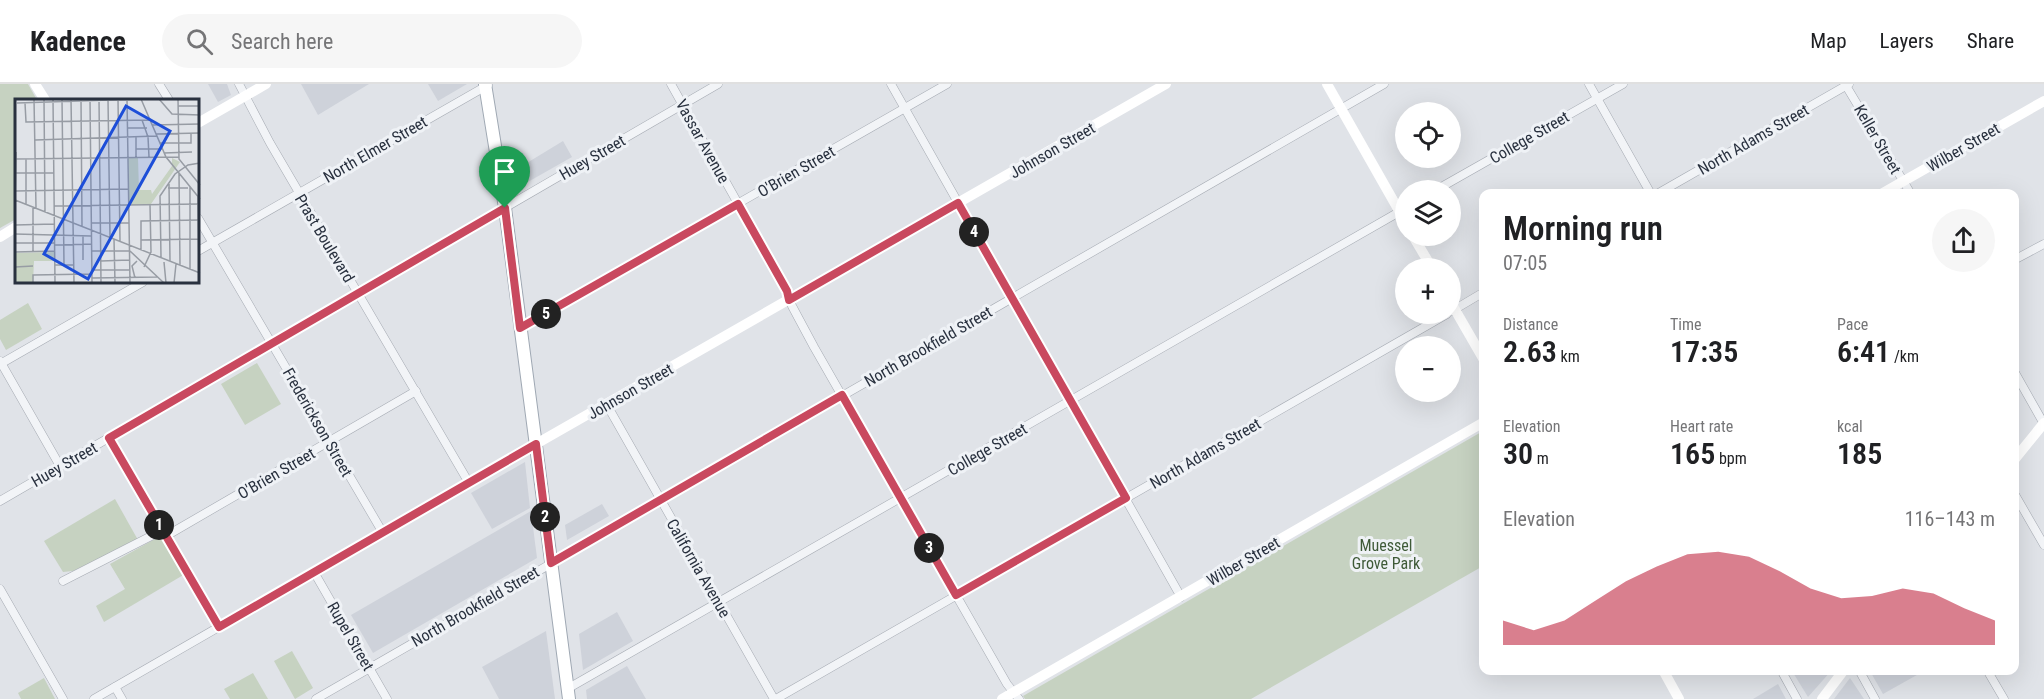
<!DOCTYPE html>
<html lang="en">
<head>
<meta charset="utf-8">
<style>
	:root { --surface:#fff; --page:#f6f6f6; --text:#202124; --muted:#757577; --line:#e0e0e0; --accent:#c9495f }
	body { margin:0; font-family:"Roboto Condensed",sans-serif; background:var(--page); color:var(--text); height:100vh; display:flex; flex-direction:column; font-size:22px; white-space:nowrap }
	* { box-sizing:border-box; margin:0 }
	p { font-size:20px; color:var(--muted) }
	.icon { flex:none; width:33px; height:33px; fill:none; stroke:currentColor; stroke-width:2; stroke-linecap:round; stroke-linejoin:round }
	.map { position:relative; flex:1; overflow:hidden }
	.drawer { position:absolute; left:1479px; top:105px; width:540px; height:486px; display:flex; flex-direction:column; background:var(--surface); border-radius:12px; box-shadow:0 6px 24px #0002 }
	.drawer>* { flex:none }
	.tools { position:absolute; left:1395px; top:18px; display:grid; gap:12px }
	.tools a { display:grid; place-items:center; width:66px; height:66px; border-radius:50%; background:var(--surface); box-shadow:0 6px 24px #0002; font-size:30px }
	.pin { position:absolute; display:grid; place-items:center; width:51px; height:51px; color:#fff; margin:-62px -26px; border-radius:50% 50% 50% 0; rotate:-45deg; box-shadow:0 0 6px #0007 }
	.pin .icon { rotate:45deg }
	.km { position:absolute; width:30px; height:30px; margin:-15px; border-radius:50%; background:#222; color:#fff; font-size:16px; line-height:30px; text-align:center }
	.round { display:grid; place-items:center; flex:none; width:63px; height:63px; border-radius:32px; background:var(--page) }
	.head { display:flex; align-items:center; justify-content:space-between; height:102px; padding:0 24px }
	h1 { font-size:33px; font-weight:600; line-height:45px }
	.stats { display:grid; grid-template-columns:repeat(3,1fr); gap:9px; height:102px; padding:6px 24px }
	.stats div { display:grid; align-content:center }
	.stats b { font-size:30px; font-weight:600 }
	.stats small { font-size:16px; font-weight:400 }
	.stats p { font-size:16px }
	.chart { height:168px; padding:12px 24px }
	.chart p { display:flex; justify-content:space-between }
	.chart svg { width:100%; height:108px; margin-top:6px; fill:var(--accent); opacity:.7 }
	header { display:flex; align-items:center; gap:36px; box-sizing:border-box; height:84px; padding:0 30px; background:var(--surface); border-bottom:2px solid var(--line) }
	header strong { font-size:28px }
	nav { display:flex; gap:33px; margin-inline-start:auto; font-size:21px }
	.search { width:420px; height:54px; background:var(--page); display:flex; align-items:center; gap:15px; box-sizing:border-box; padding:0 21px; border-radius:33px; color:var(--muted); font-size:22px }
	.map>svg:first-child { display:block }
	.built { fill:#ced2da }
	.green { fill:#c6d2c1 }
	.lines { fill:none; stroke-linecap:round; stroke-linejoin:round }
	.street-casing { stroke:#a5aab2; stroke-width:9 }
	.primary-casing { stroke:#9fa8b3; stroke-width:14 }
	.street { stroke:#f2f4f7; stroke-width:8 }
	.secondary { stroke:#fff; stroke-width:10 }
	.primary { stroke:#fff; stroke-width:12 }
	.route-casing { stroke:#fff; stroke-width:12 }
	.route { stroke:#c9495f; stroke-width:8 }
	.labels { text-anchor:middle; stroke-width:6; stroke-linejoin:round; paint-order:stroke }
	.street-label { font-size:16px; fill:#29313f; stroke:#eff2f6 }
	.park-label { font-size:16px; fill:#3e5a37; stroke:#eff2f6 }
	.inset-road { fill:none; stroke:#979ca4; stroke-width:1.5 }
	.view { fill:#1d4ed8; fill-opacity:0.15; stroke:#1d4ed8; stroke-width:3 }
	.inset-edge { fill:none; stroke:#29313f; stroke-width:3 }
</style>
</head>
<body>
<header>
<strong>Kadence</strong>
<div class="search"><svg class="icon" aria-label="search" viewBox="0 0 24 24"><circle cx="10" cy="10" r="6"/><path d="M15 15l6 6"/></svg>Search here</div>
<nav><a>Map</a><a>Layers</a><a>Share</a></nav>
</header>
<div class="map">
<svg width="2044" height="615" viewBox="0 0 2044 615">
	<rect width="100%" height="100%" fill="#e0e3e8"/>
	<g class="built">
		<polygon points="208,0 227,0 231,11 218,18"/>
		<polygon points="301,0 369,0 318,31"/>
		<polygon points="428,0 467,0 438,17"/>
		<polygon points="563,57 572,73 519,103 517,85"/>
		<polygon points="525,378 530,424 492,445 471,409"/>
		<polygon points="602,420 609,432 567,456 565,441"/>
		<polygon points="531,427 537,474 373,569 351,531"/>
		<polygon points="617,528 633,557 583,586 579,550"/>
		<polygon points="546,547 555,615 499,615 482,583"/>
		<polygon points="627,582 646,615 587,615 586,606"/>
		<polygon points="1792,587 1831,587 1808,613"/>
		<polygon points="1870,587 1924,587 1883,610"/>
		<polygon points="1850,594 1864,615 1834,615"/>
		<polygon points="1778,600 1786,615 1753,615"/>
	</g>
	<g class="green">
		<polygon points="0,0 28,0 37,16 16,16 16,135 0,144"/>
		<polygon points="28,219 42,245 6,266 0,255 0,236"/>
		<polygon points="257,279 281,320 245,341 221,300"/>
		<polygon points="1483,347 1483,482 1251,615 1025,615 1023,612"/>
		<polygon points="115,415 138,456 73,487 63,488 44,457"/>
		<polygon points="162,451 185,490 104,538 96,522 125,505 110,480"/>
		<polygon points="292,567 313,604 295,615 274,577"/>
		<polygon points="253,589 268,615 230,615 224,605"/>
		<polygon points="44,594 55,615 21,615 18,609"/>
	</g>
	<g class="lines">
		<defs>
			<g id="street">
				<polyline points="159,0 169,16"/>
				<polyline points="239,0 270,59 469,399"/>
				<polyline points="671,0 787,207 792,222 814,263 1007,600 1019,615"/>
				<polyline points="891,0 1181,513"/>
				<polyline points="1589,0 1651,110"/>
				<polyline points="1845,0 1911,110"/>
				<polyline points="1436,106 1623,0"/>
				<polyline points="1657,110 1849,0"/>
				<polyline points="198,134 383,449"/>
				<polyline points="198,167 488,1"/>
				<polyline points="2014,176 2044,160"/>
				<polyline points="1452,227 1484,208"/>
				<polyline points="520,244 947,0"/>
				<polyline points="0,277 60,382"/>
				<polyline points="2,279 143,198"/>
				<polyline points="2014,287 2044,340"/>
				<polyline points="607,321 774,615"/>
				<polyline points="109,354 219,543"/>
				<polyline points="2014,409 2044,461"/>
				<polyline points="0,417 718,0"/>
				<polyline points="166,452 416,307"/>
				<polyline points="314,488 387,615"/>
				<polyline points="63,497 163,446"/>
				<polyline points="0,505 63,615"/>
				<polyline points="1781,586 1797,615"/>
				<polyline points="1859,586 1875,615"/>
				<polyline points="1987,586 2004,615"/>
				<polyline points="115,603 122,615"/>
				<polyline points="567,605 1406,124"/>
				<polyline points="94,615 536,360"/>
				<polyline points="316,615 1384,0"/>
				<polyline points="776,615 1447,230"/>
			</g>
			<polyline id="primary" points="485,0 505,124 569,615"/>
		</defs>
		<use href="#street" class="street-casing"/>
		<use href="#primary" class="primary-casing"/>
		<use href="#street" class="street"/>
		<g class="secondary">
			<polyline points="35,0 45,16"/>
			<polyline points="1327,0 1406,139"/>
			<polyline points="198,39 266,0"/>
			<polyline points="1881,110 2044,17"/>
			<polyline points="1413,152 1432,184"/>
			<polyline points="0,153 16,143"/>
			<polyline points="1450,217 1484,276"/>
			<polyline points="536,360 1166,0"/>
			<polyline points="2014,376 2044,339"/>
			<polyline points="1663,586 1679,615"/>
			<polyline points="1002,615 1484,338"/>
			<polyline points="1822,615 1844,586"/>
		</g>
		<use href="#primary" class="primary"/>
	</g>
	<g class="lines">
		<defs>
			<polygon id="route" points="958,119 1126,414 956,511 842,311 551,479 536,360 219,543 109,354 505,124 520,244 738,120 787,207 789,216"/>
		</defs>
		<use href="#route" class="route-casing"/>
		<use href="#route" class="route"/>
	</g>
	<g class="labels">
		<g class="street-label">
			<text transform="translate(1529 53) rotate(-30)" y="6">College Street</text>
			<text transform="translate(1753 55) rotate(-30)" y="6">North Adams Street</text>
			<text transform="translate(1878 55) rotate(60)" y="6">Keller Street</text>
			<text transform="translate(703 57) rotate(61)" y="6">Vassar Avenue</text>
			<text transform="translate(1963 63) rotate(-30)" y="6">Wilber Street</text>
			<text transform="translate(375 65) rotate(-30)" y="6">North Elmer Street</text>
			<text transform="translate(1052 66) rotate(-30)" y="6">Johnson Street</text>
			<text transform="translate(592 73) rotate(-30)" y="6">Huey Street</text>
			<text transform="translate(796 87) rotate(-30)" y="6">O'Brien Street</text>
			<text transform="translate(325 154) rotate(59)" y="6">Prast Boulevard</text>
			<text transform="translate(928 262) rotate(-30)" y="6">North Brookfield Street</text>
			<text transform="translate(630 307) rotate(-30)" y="6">Johnson Street</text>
			<text transform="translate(318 338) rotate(60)" y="6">Frederickson Street</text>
			<text transform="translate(987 365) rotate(-30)" y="6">College Street</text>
			<text transform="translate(1205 369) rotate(-30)" y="6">North Adams Street</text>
			<text transform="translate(64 380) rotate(-30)" y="6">Huey Street</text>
			<text transform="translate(276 389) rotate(-30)" y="6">O'Brien Street</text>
			<text transform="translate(1243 477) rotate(-30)" y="6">Wilber Street</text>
			<text transform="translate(699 484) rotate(60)" y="6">California Avenue</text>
			<text transform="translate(475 522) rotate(-30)" y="6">North Brookfield Street</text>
			<text transform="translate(351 552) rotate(60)" y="6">Rupel Street</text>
		</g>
		<g class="park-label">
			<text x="1386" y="467">Muessel<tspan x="1386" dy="18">Grove Park</tspan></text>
		</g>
	</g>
	<g transform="translate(15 15)">
		<rect width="184" height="184" fill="#e0e3e8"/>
		<path d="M113 59H123L124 91H136L137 95 157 67V59L165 63 136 105 114 106ZM39 153V162H19L18 184H0V154Z" fill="#c6d2c1"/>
		<path class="inset-road" d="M19 0 21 109M29 0 30 113M38 0 40 184M47 0 49 166M56 0 59 184M66 0 67 127M75 0 77 184M84 0 86 184M93 0 95 138M103 0 105 142M112 0 115 184M126 0 151 58 185 100M144 0 157 15 185 16M163 0 164 60 185 86M2 4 126 0M10 4 11 23 135 21M163 7H185M127 21 133 38 134 58M137 26 185 25M112 29H132M141 35 185 34M121 38V59M20 41 142 37M145 44H176V34M121 50H147M149 54 177 53M0 60 164 58M11 60V105M0 74H39M164 74 165 166M154 85 155 162M175 88V170M153 89H173M0 92 113 90M183 98 184 174M0 101 185 174M0 106 1 53M39 107 185 105M76 124H114M0 126 39 125M0 135 76 137M68 137V161M99 140 100 184M126 141 184 140M0 144H40M40 146 77 145M126 151V122L185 121M77 152H114M115 152 149 184M0 153 40 152M18 153V108M146 158 145 97 160 75 173 66 185 64M86 162 114 161M149 163 151 184M40 166H59M0 168 18 167M129 168 136 153 135 106M77 171H114M77 179 142 178M120 179 117 167 122 162M18 184V176L77 175M159 184 161 165"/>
		<path class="view" d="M111 7 155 32 73 180 29 155Z"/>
		<rect width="184" height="184" class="inset-edge"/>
	</g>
</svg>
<div class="tools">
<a><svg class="icon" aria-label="locate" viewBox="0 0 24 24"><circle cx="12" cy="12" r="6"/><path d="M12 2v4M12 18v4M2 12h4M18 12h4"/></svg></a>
<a><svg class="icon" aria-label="layers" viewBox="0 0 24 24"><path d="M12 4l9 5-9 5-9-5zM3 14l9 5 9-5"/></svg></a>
<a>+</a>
<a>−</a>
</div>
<div class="pin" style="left:505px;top:124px;background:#1e9e55"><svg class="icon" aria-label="arrive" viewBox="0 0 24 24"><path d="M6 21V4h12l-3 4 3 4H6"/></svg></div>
<b class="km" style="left:159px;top:441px">1</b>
<b class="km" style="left:545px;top:433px">2</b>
<b class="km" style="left:929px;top:464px">3</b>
<b class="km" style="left:974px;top:148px">4</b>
<b class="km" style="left:546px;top:230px">5</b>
<section class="drawer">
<div class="head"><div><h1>Morning run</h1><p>07:05</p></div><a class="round"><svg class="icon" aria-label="share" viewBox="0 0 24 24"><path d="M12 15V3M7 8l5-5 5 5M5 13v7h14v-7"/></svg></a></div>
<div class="stats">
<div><p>Distance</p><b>2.63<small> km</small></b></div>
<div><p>Time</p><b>17:35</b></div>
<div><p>Pace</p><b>6:41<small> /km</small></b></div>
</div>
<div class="stats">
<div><p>Elevation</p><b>30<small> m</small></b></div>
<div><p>Heart rate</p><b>165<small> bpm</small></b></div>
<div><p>kcal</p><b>185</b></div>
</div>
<div class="chart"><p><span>Elevation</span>116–143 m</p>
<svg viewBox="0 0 160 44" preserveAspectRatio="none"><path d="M0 44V34L10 38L20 34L30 26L40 18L50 12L60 7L70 6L80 8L90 14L100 21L110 25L120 24L130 21L140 23L150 29L160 34V44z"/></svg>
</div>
</section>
</div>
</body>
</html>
